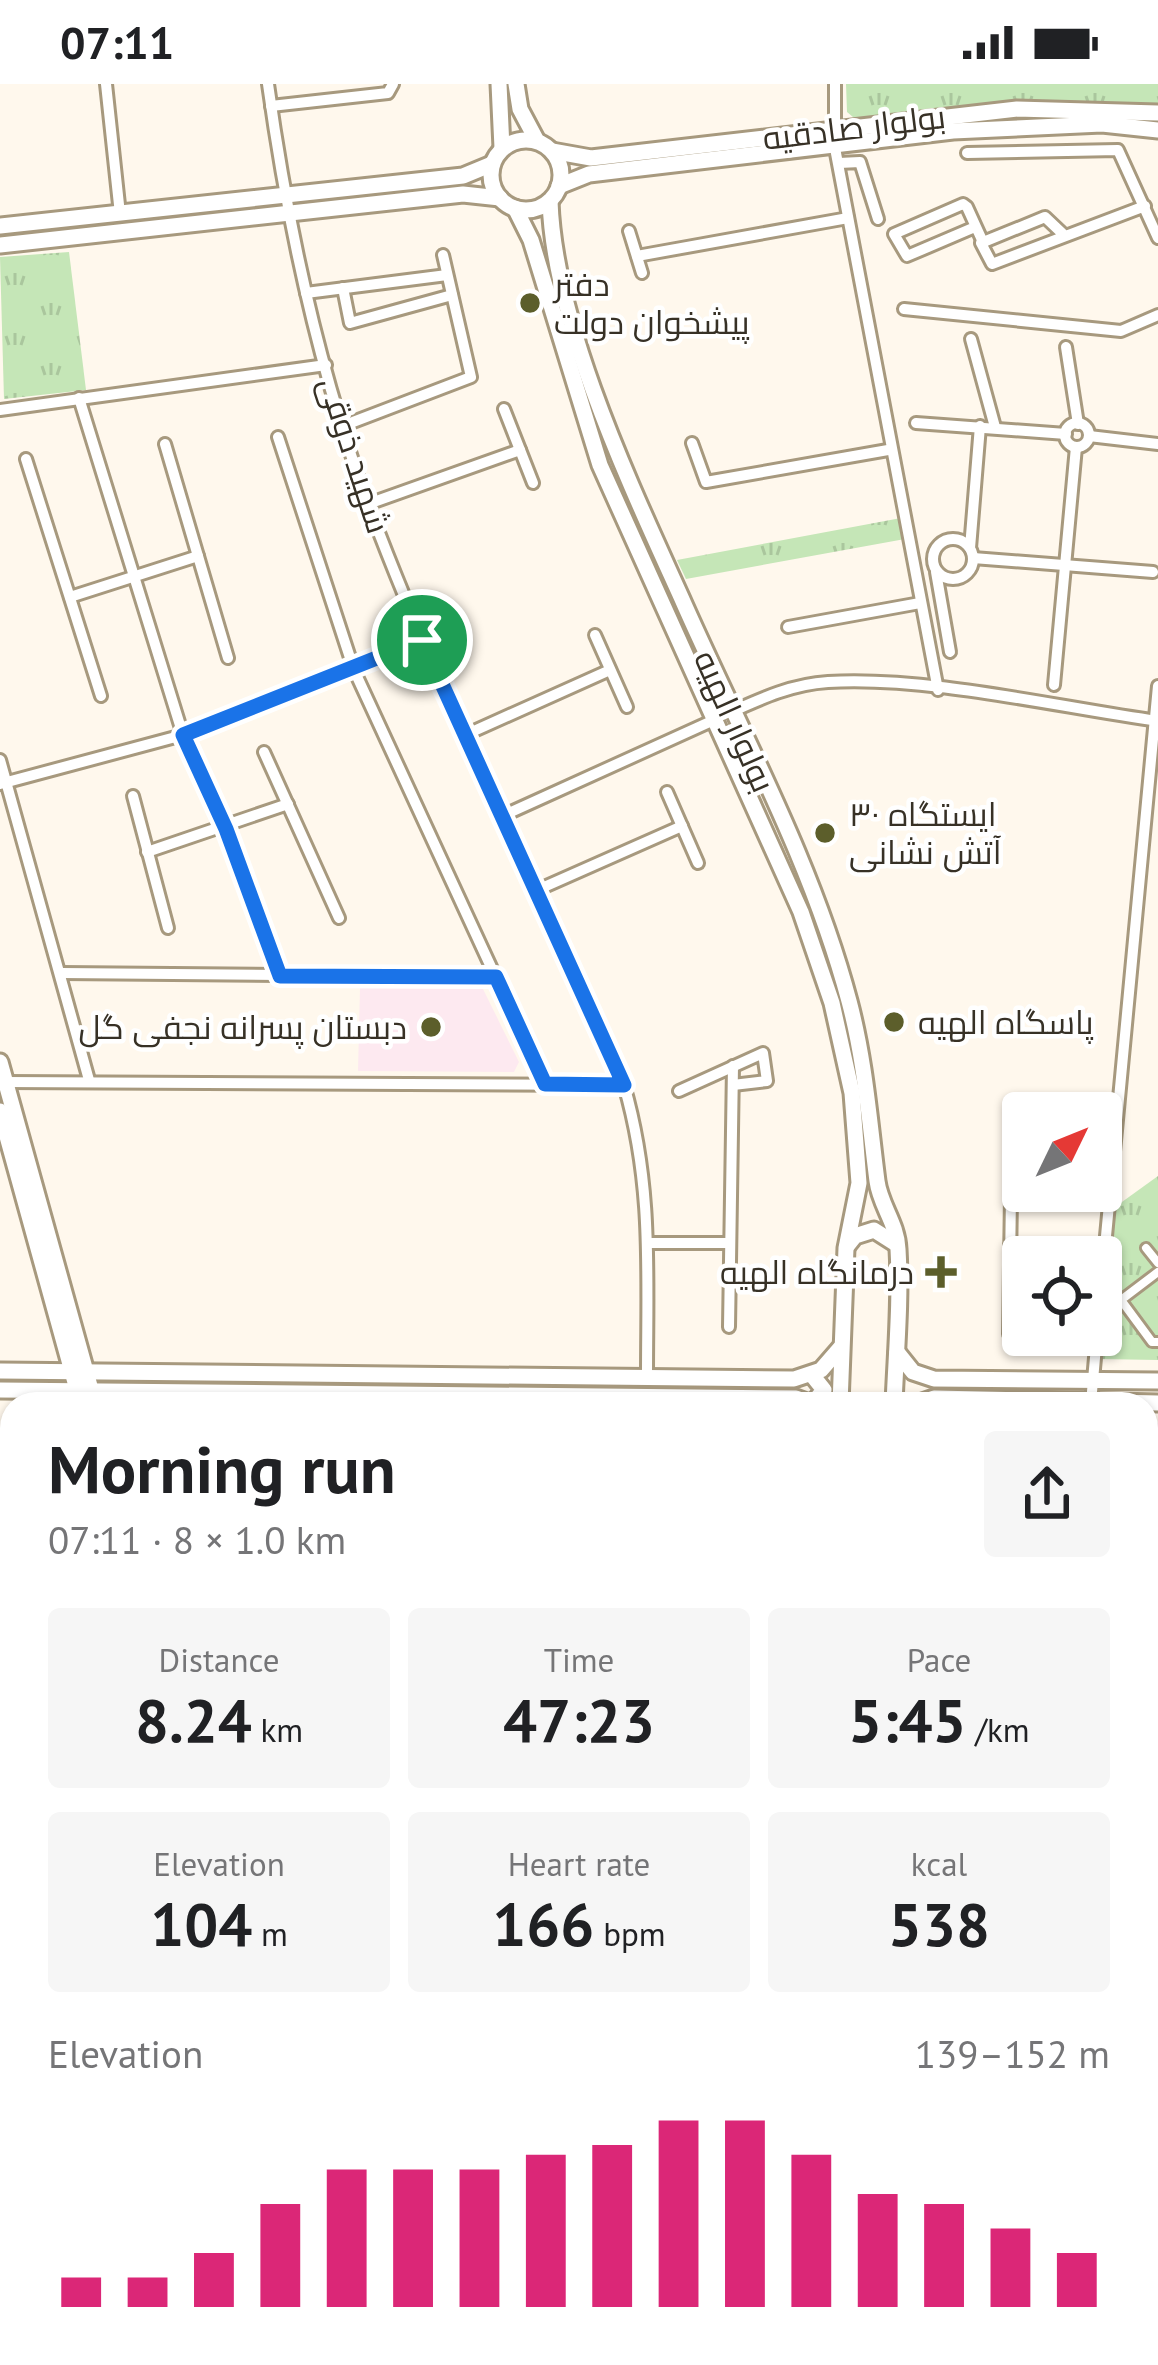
<!DOCTYPE html>
<html lang="en">
<head>
<meta charset="utf-8">
<style>
	:root { --surface:#fff; --page:#f6f6f6; --text:#202124; --muted:#757577; --accent:#db2777 }
	body { margin:0; font-family:"PT Sans",Cairo,sans-serif; background:var(--page); color:var(--text); height:100vh; display:flex; flex-direction:column; font-size:45px; white-space:nowrap }
	* { box-sizing:border-box; margin:0 }
	p { font-size:39px; color:var(--muted) }
	.icon { flex:none; width:66px; height:66px; fill:none; stroke:currentColor; stroke-width:2; stroke-linecap:round; stroke-linejoin:round }
	.map { position:relative; flex:1; overflow:hidden }
	.drawer { position:absolute; left:0px; top:1308px; width:1158px; height:975px; display:flex; flex-direction:column; background:var(--surface); border-radius:36px 36px 0 0; box-shadow:0 3px 9px #0004 }
	.drawer>* { flex:none }
	.needle { width:78px; rotate:47deg }
	.buttons { position:absolute; left:1002px; top:1008px; display:grid; gap:24px }
	.buttons a { display:grid; place-items:center; width:120px; height:120px; border-radius:12px; background:var(--surface); box-shadow:0 3px 9px #0004; font-size:60px }
	.pin { position:absolute; display:grid; place-items:center; width:102px; height:102px; color:#fff; margin:-51px; border:6px solid #fff; border-radius:50%; box-shadow:0 3px 12px #0007 }
	.round { display:grid; place-items:center; flex:none; width:126px; height:126px; border-radius:12px; background:var(--page) }
	.summary { display:flex; align-items:center; justify-content:space-between; height:204px; padding:0 48px }
	h1 { font-size:66px; font-weight:700; line-height:90px }
	.stats { display:grid; grid-template-columns:repeat(3,1fr); gap:18px; height:204px; padding:12px 48px }
	.stats div { display:grid; align-content:center; border-radius:12px; background:var(--page); text-align:center }
	.stats b { font-size:60px; font-weight:700 }
	.stats small { font-size:33px; font-weight:400 }
	.stats p { font-size:33px }
	.chart { height:336px; padding:24px 48px }
	.chart p { display:flex; justify-content:space-between }
	.chart svg { width:100%; height:216px; margin-top:12px; stroke:var(--accent); stroke-width:6 }
	.status { display:flex; justify-content:space-between; align-items:center; height:84px; padding:0 60px; background:var(--surface); direction:ltr }
	.status svg { height:33px; fill:currentColor }
	.map>svg:first-child { display:block }
	.education { fill:#fde9f0 }
	.park { fill:url(#park-tufts) }
	.lines { fill:none; stroke-linecap:round; stroke-linejoin:round }
	.pedestrian-casing { stroke:#a7997e; stroke-width:14 }
	.minor-casing { stroke:#a7997e; stroke-width:16 }
	.secondary-casing { stroke:#a7997e; stroke-width:21 }
	.pedestrian { stroke:#fff; stroke-width:8 }
	.minor { stroke:#fff; stroke-width:10 }
	.secondary { stroke:#fff; stroke-width:15 }
	.route-casing { stroke:#fff; stroke-width:24 }
	.route { stroke:#1a73e8; stroke-width:15 }
	.poi-dot { fill:#5c5e2b; stroke:#fff; stroke-width:4.5 }
	.labels { text-anchor:middle; stroke-width:9; stroke-linejoin:round; paint-order:stroke }
	.street-label { font-size:33px; fill:#373126; stroke:#fff }
	.poi-label { font-size:33px; fill:#373126; stroke:#fff; text-anchor:start }
</style>
</head>
<body>
<div class="status"><b>07:11</b><svg viewBox="0 0 49 12"><path d="M0 12V9h3v3zM5 12V6h3v6zM10 12V3h3v9zM15 12V0h3v12zM26 1h20v11H26zM47 4h2v5h-2z"/></svg></div>
<div class="map">
<svg width="1158" height="2281" viewBox="0 0 1158 2281">
	<defs>
		<pattern id="park-tufts" width="24" height="20" patternUnits="userSpaceOnUse" patternTransform="scale(3)"><rect width="24" height="20" fill="#c5e6b7"/><path d="M3 7l-1-3M5 7V3M7 7l1-3M15 17l-1-3M17 17v-4M19 17l1-3" fill="none" stroke="#aac69d"/></pattern>
	</defs>
	<rect width="100%" height="100%" fill="#fff8ed"/>
	<g class="education">
		<polygon points="360,904 483,905 519,978 514,988 358,987"/>
		<polygon points="1146,1338 1158,1339 1158,1648 1149,1649"/>
		<polygon points="32,2271 254,2271 254,2281 27,2281"/>
	</g>
	<g class="park">
		<polygon points="846,0 1158,0 1158,24 1019,20 859,38 847,28"/>
		<polygon points="69,168 86,306 4,315 0,173"/>
		<polygon points="901,434 905,455 686,495 677,476"/>
		<polygon points="1158,1092 1158,1276 1099,1275 1115,1123"/>
	</g>
	<g class="lines">
		<defs>
			<g id="pedestrian">
				<polyline points="1146,1164 1158,1179"/>
				<polyline points="1158,1188 1121,1216 1152,1258 1158,1258"/>
			</g>
			<g id="minor">
				<polyline points="106,0 120,130"/>
				<path d="M268 0C288 144 319 288 370 425 444 622 540 809 624 1001 653 1101 647 1189 647 1292"/>
				<polyline points="835,0 835,64 938,606"/>
				<polyline points="271,22 388,9 393,0"/>
				<polyline points="967,69 1118,66 1158,154"/>
				<polyline points="839,79 860,78 878,135"/>
				<polyline points="975,143 907,172 894,150 963,120 967,123 982,156"/>
				<polyline points="629,147 642,189"/>
				<polyline points="1064,151 1045,133 981,159 992,180 1145,122"/>
				<polyline points="637,172 848,134"/>
				<polyline points="343,204 350,239 452,211"/>
				<polyline points="306,209 447,191"/>
				<polyline points="904,225 1121,247 1158,231"/>
				<polyline points="971,255 995,343"/>
				<polyline points="1066,263 1078,340"/>
				<polyline points="79,314 183,651 226,745 280,891"/>
				<polyline points="504,325 533,399"/>
				<polyline points="0,326 326,281"/>
				<polyline points="353,338 471,293 443,171"/>
				<polyline points="916,339 1066,350"/>
				<circle cx="1077" cy="351" r="12"/>
				<polyline points="1089,352 1158,360"/>
				<polyline points="278,353 354,586 545,1000"/>
				<polyline points="692,359 706,398 888,366"/>
				<polyline points="165,360 228,574"/>
				<polyline points="26,375 101,612"/>
				<polyline points="368,420 520,366"/>
				<circle cx="953" cy="475" r="20"/>
				<polyline points="970,464 980,342"/>
				<polyline points="973,474 1153,488"/>
				<polyline points="936,488 950,568"/>
				<polyline points="70,513 198,472"/>
				<polyline points="788,543 920,519"/>
				<polyline points="595,551 627,623"/>
				<polyline points="1054,601 1076,363"/>
				<path d="M731 628C762 614 793 600 828 598 928 592 1057 623 1158 637"/>
				<polyline points="465,651 610,586"/>
				<polyline points="264,668 339,834"/>
				<polyline points="0,676 89,996"/>
				<polyline points="0,700 183,651 422,556"/>
				<polyline points="667,708 698,779"/>
				<polyline points="133,712 168,844"/>
				<polyline points="500,733 714,636"/>
				<polyline points="147,768 288,720"/>
				<polyline points="535,807 682,742"/>
				<polyline points="61,889 496,893"/>
				<polyline points="3,998 624,1001"/>
				<polyline points="679,1007 763,969 767,997 733,1001"/>
				<polyline points="647,1159 730,1159"/>
				<polyline points="1010,1162 1105,1166"/>
				<polyline points="1101,1205 1158,602"/>
				<polyline points="729,1243 733,982"/>
				<polyline points="1009,1250 1012,1042 1023,1043"/>
				<polyline points="1091,1319 1097,1251"/>
				<polyline points="0,1408 12,1395"/>
				<polyline points="0,1519 12,1530"/>
				<polyline points="0,1655 12,1666"/>
				<polyline points="1146,1660 1158,1658"/>
				<polyline points="1146,1688 1158,1717"/>
				<polyline points="0,1734 12,1745"/>
				<polyline points="1146,1745 1158,1743"/>
				<polyline points="0,1802 12,1789"/>
				<polyline points="0,1945 12,1956"/>
				<polyline points="1146,1985 1158,1983"/>
				<polyline points="1146,2065 1158,2063"/>
				<polyline points="0,2076 12,2087"/>
				<polyline points="0,2135 12,2139"/>
				<polyline points="15,2281 21,2271"/>
				<polyline points="772,2281 773,2271"/>
			</g>
			<g id="secondary">
				<polyline points="499,0 502,64"/>
				<polyline points="516,0 520,25 537,57"/>
				<circle cx="526" cy="91" r="35"/>
				<polyline points="552,67 591,74 1017,25 1158,29"/>
				<polyline points="559,102 589,90 953,47 1102,40 1158,46"/>
				<path d="M550 117C554 240 630 400 681 513 739 645 812 777 849 917 865 977 869 1035 877 1097 880 1121 897 1139 898 1165 901 1216 896 1269 894 1320"/>
				<polyline points="515,124 531,156 600,381 801,828 832,919 852,1009 859,1099 846,1164 840,1320"/>
				<polyline points="0,142 463,92 492,80"/>
				<polyline points="0,161 463,110 500,114"/>
				<polyline points="0,978 95,1320"/>
				<polyline points="0,1027 81,1320"/>
				<polyline points="847,1162 855,1152 874,1146 896,1160"/>
				<polyline points="897,1268 913,1288 934,1295 1158,1297"/>
				<polyline points="0,1287 794,1295 821,1286 841,1263"/>
				<polyline points="0,1306 796,1314 812,1320"/>
				<polyline points="812,1320 824,1306 812,1291"/>
				<polyline points="917,1320 934,1314 1158,1319"/>
				<polyline points="447,2271 447,2281"/>
				<polyline points="459,2271 460,2281"/>
				<polyline points="1088,2271 1090,2281"/>
				<polyline points="1107,2271 1109,2281"/>
			</g>
		</defs>
		<use href="#pedestrian" class="pedestrian-casing"/>
		<use href="#minor" class="minor-casing"/>
		<use href="#secondary" class="secondary-casing"/>
		<use href="#pedestrian" class="pedestrian"/>
		<use href="#minor" class="minor"/>
		<use href="#secondary" class="secondary"/>
	</g>
	<g class="lines">
		<defs>
			<polygon id="route" points="422,556 624,1001 545,1000 496,893 280,892 226,745 183,651"/>
		</defs>
		<use href="#route" class="route-casing"/>
		<use href="#route" class="route"/>
	</g>
	<g class="poi-dot">
		<circle cx="530" cy="219" r="12"/>
		<circle cx="825" cy="749" r="12"/>
		<circle cx="894" cy="938" r="12"/>
		<circle cx="431" cy="943" r="12"/>
		<path d="M935 1170h12v12h12v12h-12v12h-12v-12h-12v-12h12z"/>
	</g>
	<g class="labels">
		<g class="street-label">
			<text transform="translate(854 43) rotate(-7)" y="12">بولوار صادقیه</text>
			<text transform="translate(355 371) rotate(72)" y="12">شهید ذوقی</text>
			<text transform="translate(735 637) rotate(66)" y="12">بولوار الهیه</text>
		</g>
		<g class="poi-label">
			<text x="554" y="212">دفتر<tspan x="554" dy="38">پیشخوان دولت</tspan></text>
			<text x="849" y="742">ایستگاه ۳۰<tspan x="849" dy="38">آتش نشانی</tspan></text>
			<text x="918" y="950">پاسگاه الهیه</text>
			<text x="407" y="955" text-anchor="end">دبستان پسرانه نجفی گل</text>
			<text x="914" y="1200" text-anchor="end">درمانگاه الهیه</text>
		</g>
	</g>
</svg>
<div class="buttons">
<a><svg class="needle" viewBox="-14 -14 28 28"><path d="M0-13l5 13h-10z" fill="#e53935"/><path d="M0 13l5-13h-10z" fill="#757577"/></svg></a>
<a><svg class="icon" aria-label="locate" viewBox="0 0 24 24"><circle cx="12" cy="12" r="6"/><path d="M12 2v4M12 18v4M2 12h4M18 12h4"/></svg></a>
</div>
<div class="pin" style="left:422px;top:556px;background:#1e9e55"><svg class="icon" aria-label="arrive" viewBox="0 0 24 24"><path d="M6 21V4h12l-3 4 3 4H6"/></svg></div>
<section class="drawer">
<div class="summary"><div><h1>Morning run</h1><p>07:11 · 8 × 1.0 km</p></div><a class="round"><svg class="icon" aria-label="share" viewBox="0 0 24 24"><path d="M12 15V3M7 8l5-5 5 5M5 13v7h14v-7"/></svg></a></div>
<div class="stats">
<div><p>Distance</p><b>8.24<small> km</small></b></div>
<div><p>Time</p><b>47:23</b></div>
<div><p>Pace</p><b>5:45<small> /km</small></b></div>
</div>
<div class="stats">
<div><p>Elevation</p><b>104<small> m</small></b></div>
<div><p>Heart rate</p><b>166<small> bpm</small></b></div>
<div><p>kcal</p><b>538</b></div>
</div>
<div class="chart"><p><span>Elevation</span>139–152 m</p>
<svg viewBox="0 0 160 44" preserveAspectRatio="none"><path d="M5 44V38M15 44V38M25 44V33M35 44V23M45 44V16M55 44V16M65 44V16M75 44V13M85 44V11M95 44V6M105 44V6M115 44V13M125 44V21M135 44V23M145 44V28M155 44V33"/></svg>
</div>
</section>
</div>
</body>
</html>
